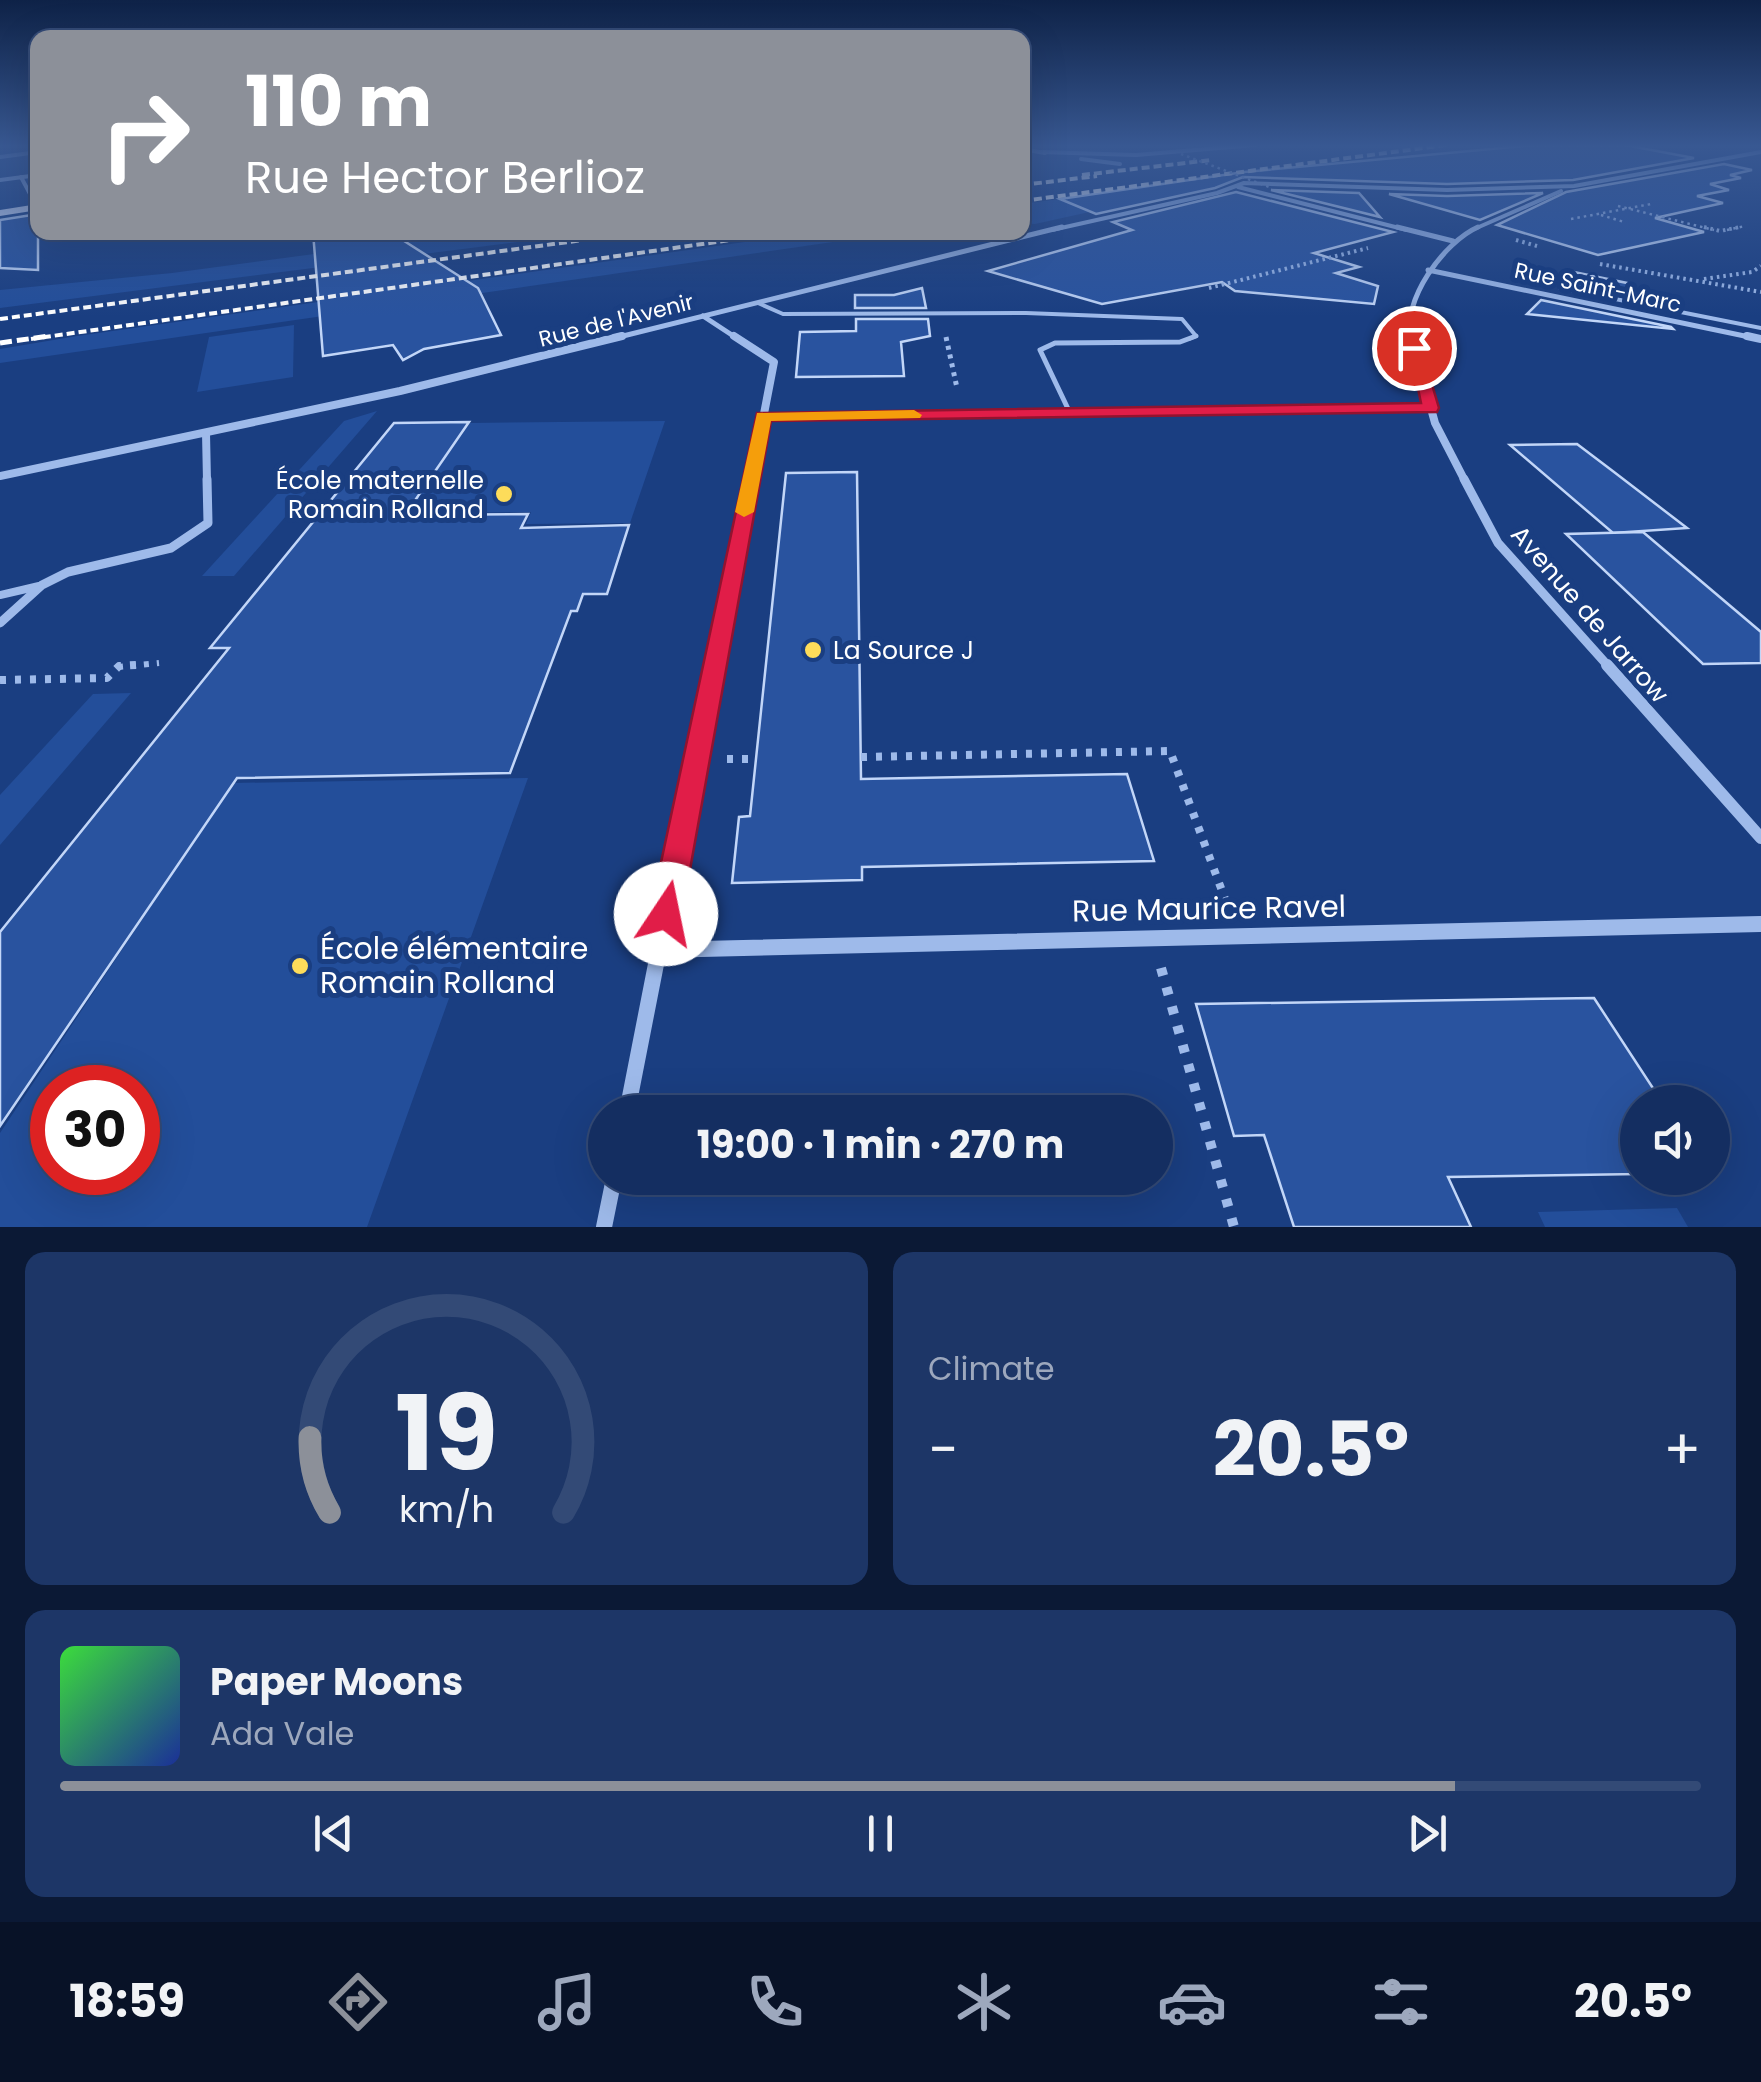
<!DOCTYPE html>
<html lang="en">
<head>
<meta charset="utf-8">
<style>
	:root { --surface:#142e61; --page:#1d3667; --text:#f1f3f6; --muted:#9da8bd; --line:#334a76; --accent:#8c9099 }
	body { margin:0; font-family:Poppins,sans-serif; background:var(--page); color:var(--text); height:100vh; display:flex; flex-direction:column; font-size:38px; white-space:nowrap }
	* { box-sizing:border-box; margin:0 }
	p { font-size:32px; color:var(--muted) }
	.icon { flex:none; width:55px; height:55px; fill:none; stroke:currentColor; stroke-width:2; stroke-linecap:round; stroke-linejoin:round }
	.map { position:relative; height:1227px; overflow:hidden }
	.details { display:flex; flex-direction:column; gap:25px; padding:25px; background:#0b1935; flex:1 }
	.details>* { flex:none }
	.top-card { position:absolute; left:30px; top:30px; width:1000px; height:210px; border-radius:20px; box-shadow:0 10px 40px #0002,0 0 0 2px var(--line); background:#8c9099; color:#fff; overflow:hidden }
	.controls { position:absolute; left:1620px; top:1085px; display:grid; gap:20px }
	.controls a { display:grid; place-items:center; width:110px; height:110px; border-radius:50%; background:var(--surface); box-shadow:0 10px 40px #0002,0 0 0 2px var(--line); font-size:50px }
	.speed { position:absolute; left:30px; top:1065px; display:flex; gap:20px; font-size:50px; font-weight:700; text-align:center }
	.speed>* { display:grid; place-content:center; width:130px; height:130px; border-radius:50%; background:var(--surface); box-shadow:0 10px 40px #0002,0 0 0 2px var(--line); line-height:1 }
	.speed .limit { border:15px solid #d22; background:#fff; color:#111 }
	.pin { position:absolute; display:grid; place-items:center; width:85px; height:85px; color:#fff; margin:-42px; border:5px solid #fff; border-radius:50%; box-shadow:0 2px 10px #0007 }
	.me { position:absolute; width:110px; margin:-55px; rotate:11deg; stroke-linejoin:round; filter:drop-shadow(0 0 8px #0008) }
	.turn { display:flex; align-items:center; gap:35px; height:210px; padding:0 50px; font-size:45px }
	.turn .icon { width:130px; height:130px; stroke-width:2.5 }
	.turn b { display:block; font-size:70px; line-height:85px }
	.big { font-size:75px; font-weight:700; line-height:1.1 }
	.details .widget { flex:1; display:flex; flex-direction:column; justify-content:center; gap:15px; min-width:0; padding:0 35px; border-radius:20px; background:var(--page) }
	.details .dial { align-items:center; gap:0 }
	.dial svg { height:260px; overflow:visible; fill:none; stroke:var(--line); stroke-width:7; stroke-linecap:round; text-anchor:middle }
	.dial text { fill:var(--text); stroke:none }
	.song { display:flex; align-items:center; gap:30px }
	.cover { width:120px; height:120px; border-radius:15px; background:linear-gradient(135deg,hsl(120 70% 55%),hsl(230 70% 35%)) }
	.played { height:10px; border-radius:5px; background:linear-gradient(90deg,var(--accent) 85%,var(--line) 85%) }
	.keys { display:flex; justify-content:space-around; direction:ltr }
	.heat { display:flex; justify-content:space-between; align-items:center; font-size:55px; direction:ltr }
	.details .tiles { flex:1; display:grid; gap:25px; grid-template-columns:1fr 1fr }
	.widget:last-child { grid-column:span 2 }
	.trip { position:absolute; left:588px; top:1095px; width:585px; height:100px; border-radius:50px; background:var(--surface); box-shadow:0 10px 40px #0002,0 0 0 2px var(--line); font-weight:700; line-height:100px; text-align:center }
	.dock { display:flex; height:160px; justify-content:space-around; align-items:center; background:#081227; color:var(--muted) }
	.dock .icon { width:70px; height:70px }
	.dock .selected { color:var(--accent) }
	.dock b { font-size:45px; color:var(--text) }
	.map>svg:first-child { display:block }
	.green { fill:#234e9a; fill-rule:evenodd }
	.building { fill:#29539f; stroke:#c2d6f8; stroke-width:2.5 }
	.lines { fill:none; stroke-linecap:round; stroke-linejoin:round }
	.path-far5 { stroke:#9ebaea; stroke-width:2.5; stroke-dasharray:2.5 4; stroke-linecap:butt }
	.path-far4 { stroke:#9ebaea; stroke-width:4; stroke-dasharray:2.5 4; stroke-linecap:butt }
	.path-far3 { stroke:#9ebaea; stroke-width:5; stroke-dasharray:4 5; stroke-linecap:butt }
	.path-far2 { stroke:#9ebaea; stroke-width:6; stroke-dasharray:5 8; stroke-linecap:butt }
	.path-far1 { stroke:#9ebaea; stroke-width:8; stroke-dasharray:6 9; stroke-linecap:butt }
	.path { stroke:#9ebaea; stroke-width:10; stroke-dasharray:8 12; stroke-linecap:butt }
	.lane-far2 { stroke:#9ebaea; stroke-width:4 }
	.lane-far1 { stroke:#9ebaea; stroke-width:5 }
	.lane { stroke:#9ebaea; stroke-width:8 }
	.street-far5 { stroke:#9ebaea; stroke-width:4 }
	.street-far4 { stroke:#9ebaea; stroke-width:5 }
	.street-far3 { stroke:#9ebaea; stroke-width:8 }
	.street-far2 { stroke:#9ebaea; stroke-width:9 }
	.street-far1 { stroke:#9ebaea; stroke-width:12 }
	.street { stroke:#9ebaea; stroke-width:16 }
	.primary { fill:#e2eaff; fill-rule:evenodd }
	.rail-far1 { stroke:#fff; stroke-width:4; stroke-dasharray:8 4; stroke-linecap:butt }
	.rail { stroke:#fff; stroke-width:5; stroke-dasharray:12 5; stroke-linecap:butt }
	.path-bridge { stroke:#9ebaea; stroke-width:2.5; stroke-dasharray:2.5 4; stroke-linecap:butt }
	.route { fill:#e11d48; stroke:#92132f; stroke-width:2.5 }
	.slow { fill:#f59e0b }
	.poi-dot { fill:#fddc5a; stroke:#1a3e81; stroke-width:4 }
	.labels { text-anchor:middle; stroke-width:10; stroke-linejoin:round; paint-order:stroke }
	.far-street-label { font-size:22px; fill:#fff; stroke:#1a3e81 }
	.poi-label { font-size:25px; fill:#fff; stroke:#1a3e81; text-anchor:end }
	.street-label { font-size:25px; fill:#fff; stroke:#1a3e81 }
	.near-street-label { font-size:30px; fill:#fff; stroke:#1a3e81 }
	.near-poi-label { font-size:30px; fill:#fff; stroke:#1a3e81; text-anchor:start }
</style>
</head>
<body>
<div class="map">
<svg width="1761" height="1227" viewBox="0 0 1761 1227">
	<rect width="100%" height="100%" fill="#1a3e81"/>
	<g class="green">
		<path d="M1207,179L1212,185L1035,224L1023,223L1022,204Z"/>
		<path d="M471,233H588L0,308V290L172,273Z"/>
		<path d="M809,233H895L0,363V349L77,336Z"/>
		<path d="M294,325L293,377L197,392L209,337Z"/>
		<path d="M377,411L234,576H202L344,421Z"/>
		<path d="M665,421L630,523L526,524L531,512L407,513L470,423Z"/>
		<path d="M131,693L0,845V795L93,694Z"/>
		<path d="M528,778L367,1227H0V1133L233,783ZM52,1088H138V1172H52Z"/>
		<path d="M1677,1208L1688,1227H1545L1538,1212Z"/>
	</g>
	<g class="building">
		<path d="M1534,145H1625L1694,158L1573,180L1447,184L1243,177L1215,188L1096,214L1060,199L1244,172Z"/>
		<path d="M1724,164L1752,170L1730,175L1741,178L1710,184L1729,190L1697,196L1723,203L1655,218L1704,232L1598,255L1497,225L1566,192Z"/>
		<path d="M1271,190L1359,193L1380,217Z"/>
		<path d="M1236,192L1393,232L1314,253L1359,267L1336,273L1378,286L1374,304L1235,291L1222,282L1102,304L988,271L1132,230L1113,222Z"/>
		<path d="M1543,193L1480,220L1389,194L1447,196Z"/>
		<path d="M38,214V270L0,268V220Z"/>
		<path d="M313,232H390L478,288L501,335L424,349L403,360L393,345L323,356Z"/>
		<path d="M1569,271L1627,283L1643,299L1557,284Z"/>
		<path d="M922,288L926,308H855V295H894Z"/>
		<path d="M1541,300L1671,327L1673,329L1527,314Z"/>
		<path d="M856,319H928L930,336L901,342L904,376L796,377L800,332L856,331Z"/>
		<path d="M469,422L405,515L528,514L521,528L629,525L607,594H583L577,611H571L510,773L237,778L0,1126V932L229,648H210L394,423Z"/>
		<path d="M1577,444L1614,472L1687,528L1613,533L1510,445Z"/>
		<path d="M857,472L861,779L1127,774L1154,861L862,867V880L732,883L739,817L750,816L786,473Z"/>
		<path d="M1643,532L1761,632V663L1703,664L1566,534Z"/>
		<path d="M1594,998L1662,1102H1638V1174L1448,1177L1471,1227H1294L1264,1135L1234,1136L1196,1004Z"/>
	</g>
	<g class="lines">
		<g class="path-far5">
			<path d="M1618,206L1714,230"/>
			<path d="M1601,215L1624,222"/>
			<path d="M1571,219L1651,204"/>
			<path d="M1727,230L1745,226"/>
		</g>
		<g class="path-far4">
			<path d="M1704,227L1720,231L1740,227"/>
			<path d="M1516,240L1537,246"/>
			<path d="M1600,264L1761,292"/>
			<path d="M1704,279L1752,272L1761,266"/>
			<path d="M1209,288L1368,248"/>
		</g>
		<path class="path-far3" d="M946,337L957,388"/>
		<path class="path-far2" d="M118,667L159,663"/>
		<g class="path-far1">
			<path d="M0,680L107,678L119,666L136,665"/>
			<path d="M861,757L1170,751L1228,907"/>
			<path d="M727,759H756"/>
		</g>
		<path class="path" d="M1161,968L1234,1227"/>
		<g class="lane-far2">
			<path d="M0,157L38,152"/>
			<path d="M21,177L37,207"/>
			<path d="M0,180L38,175"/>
			<path d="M1560,288L1761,328"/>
			<path d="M758,303L783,314L1026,313L1182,319L1196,336L1189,339"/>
		</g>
		<path class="lane-far1" d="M1070,413L1040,350L1055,343L1180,342L1196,336"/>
		<path class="lane" d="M0,595L39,586"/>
		<g class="street-far5">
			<path d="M1022,149L1045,153"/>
			<path d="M1042,152L1136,155L1255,145"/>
			<path d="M1081,159L1120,164"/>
			<path d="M1238,187L1407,230"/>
			<path d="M1052,230L1217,193L1244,183L1447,190L1574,186L1761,152"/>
			<path d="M1472,230L1561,191"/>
		</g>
		<g class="street-far4">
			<path d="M1397,227L1453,241"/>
			<path d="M1428,270L1759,339"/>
			<path d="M703,316L738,339"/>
			<path d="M611,339L1062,227"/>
			<path d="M1411,339C1401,301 1444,242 1478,227"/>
		</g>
		<g class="street-far3">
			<path d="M734,336L774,362L751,481"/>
			<path d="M1411,336L1435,423L1465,481"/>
			<path d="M1747,336L1761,339"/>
			<path d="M763,417L1431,408"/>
			<path d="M206,433L207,481"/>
			<path d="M0,476L400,391L622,336"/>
		</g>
		<g class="street-far2">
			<path d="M1464,479L1498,543L1609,667"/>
			<path d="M0,623L42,585L68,572L171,548L208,523L207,479"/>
			<path d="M714,667L751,479"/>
		</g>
		<g class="street-far1">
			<path d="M1607,665L1761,838"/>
			<path d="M666,910L715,665"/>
		</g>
		<g class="street">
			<path d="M659,950L1761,924"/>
			<path d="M627,1112L667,908"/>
			<path d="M604,1227L614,1178"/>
		</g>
		<path class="primary" d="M38,204V210L0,216V210Z"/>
		<g class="rail-far1">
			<path d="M1082,175L1211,160"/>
			<path d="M1022,185L1097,176"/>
			<path d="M1022,201L1446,145"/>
			<path d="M0,319L642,232"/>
			<path d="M31,339L787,232"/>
		</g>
		<path class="rail" d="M0,343L49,336"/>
		<path class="path-bridge" d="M1181,154L1269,187"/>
	</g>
	<linearGradient id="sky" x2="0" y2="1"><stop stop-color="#0e2247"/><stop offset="0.46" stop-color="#385892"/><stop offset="1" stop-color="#385892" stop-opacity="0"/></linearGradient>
	<rect width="1761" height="317" fill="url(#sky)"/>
	<path class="route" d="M1409,345L1421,348L1439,408L1437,412L771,421L682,914L677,924L666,928L654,924L650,914L757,413L1421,403Z"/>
	<path class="slow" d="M914,410L922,415L920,418L771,421L754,512L744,517L735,512L757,413Z"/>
	<g class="poi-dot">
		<circle cx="504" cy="494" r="10"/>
		<circle cx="813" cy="650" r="10"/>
		<circle cx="300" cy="966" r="10"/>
	</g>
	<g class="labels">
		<g class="far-street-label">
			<text transform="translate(1598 287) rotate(12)" y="8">Rue Saint-Marc</text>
			<text transform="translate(616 320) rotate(-14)" y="8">Rue de l'Avenir</text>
		</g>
		<g class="poi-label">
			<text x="484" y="489">École maternelle<tspan x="484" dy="29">Romain Rolland</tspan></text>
			<text x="833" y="659" text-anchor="start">La Source J</text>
		</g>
		<g class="street-label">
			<text transform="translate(1590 614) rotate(49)" y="9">Avenue de Jarrow</text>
		</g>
		<g class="near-street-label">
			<text transform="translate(1209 909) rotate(-1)" y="10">Rue Maurice Ravel</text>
		</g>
		<g class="near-poi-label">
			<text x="320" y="959">École élémentaire<tspan x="320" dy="34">Romain Rolland</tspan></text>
		</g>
	</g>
</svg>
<div class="controls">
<a><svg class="icon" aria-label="sound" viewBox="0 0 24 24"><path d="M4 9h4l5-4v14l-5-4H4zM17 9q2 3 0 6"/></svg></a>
</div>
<div class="speed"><div class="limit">30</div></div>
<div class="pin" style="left:1414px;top:348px;background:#d93025"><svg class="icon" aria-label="arrive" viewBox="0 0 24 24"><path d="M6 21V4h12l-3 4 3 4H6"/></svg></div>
<svg class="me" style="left:666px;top:914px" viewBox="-20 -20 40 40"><circle r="19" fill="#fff"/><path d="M0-13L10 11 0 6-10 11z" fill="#e11d48"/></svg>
<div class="trip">19:00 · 1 min · 270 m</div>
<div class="top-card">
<div class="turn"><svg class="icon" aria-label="right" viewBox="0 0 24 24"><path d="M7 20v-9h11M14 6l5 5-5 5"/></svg><div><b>110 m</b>Rue Hector Berlioz</div></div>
</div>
</div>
<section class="details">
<div class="tiles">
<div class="widget dial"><svg viewBox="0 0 100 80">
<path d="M14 69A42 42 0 1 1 86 69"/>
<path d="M14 69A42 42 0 0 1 8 46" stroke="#8c9099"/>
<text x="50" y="56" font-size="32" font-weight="700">19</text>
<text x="50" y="72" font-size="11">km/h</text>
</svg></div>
<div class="widget"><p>Climate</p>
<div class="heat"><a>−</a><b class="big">20.5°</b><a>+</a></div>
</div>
<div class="widget">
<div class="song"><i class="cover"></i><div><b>Paper Moons</b><p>Ada Vale</p></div></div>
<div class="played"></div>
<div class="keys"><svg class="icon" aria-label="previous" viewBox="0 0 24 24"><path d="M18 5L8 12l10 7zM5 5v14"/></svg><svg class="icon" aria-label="pause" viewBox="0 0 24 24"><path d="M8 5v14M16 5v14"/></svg><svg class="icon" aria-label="next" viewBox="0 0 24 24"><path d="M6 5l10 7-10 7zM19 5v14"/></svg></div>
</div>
</div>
</section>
<nav class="dock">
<b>18:59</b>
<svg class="icon selected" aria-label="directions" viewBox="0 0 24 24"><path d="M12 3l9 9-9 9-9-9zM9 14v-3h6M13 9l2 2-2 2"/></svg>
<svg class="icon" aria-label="music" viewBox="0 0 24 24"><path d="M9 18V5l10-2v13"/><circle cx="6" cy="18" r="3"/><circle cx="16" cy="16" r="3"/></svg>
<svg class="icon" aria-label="phone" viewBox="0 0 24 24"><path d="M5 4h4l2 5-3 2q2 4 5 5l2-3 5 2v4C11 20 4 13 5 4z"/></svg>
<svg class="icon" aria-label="climate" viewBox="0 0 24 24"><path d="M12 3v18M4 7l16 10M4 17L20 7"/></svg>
<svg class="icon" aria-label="car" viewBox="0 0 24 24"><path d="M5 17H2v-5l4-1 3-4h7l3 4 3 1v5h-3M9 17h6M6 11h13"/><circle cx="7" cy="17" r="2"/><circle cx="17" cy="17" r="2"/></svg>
<svg class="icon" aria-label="filters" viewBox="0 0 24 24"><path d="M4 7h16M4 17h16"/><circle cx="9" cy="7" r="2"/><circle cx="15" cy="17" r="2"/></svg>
<b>20.5°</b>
</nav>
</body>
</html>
